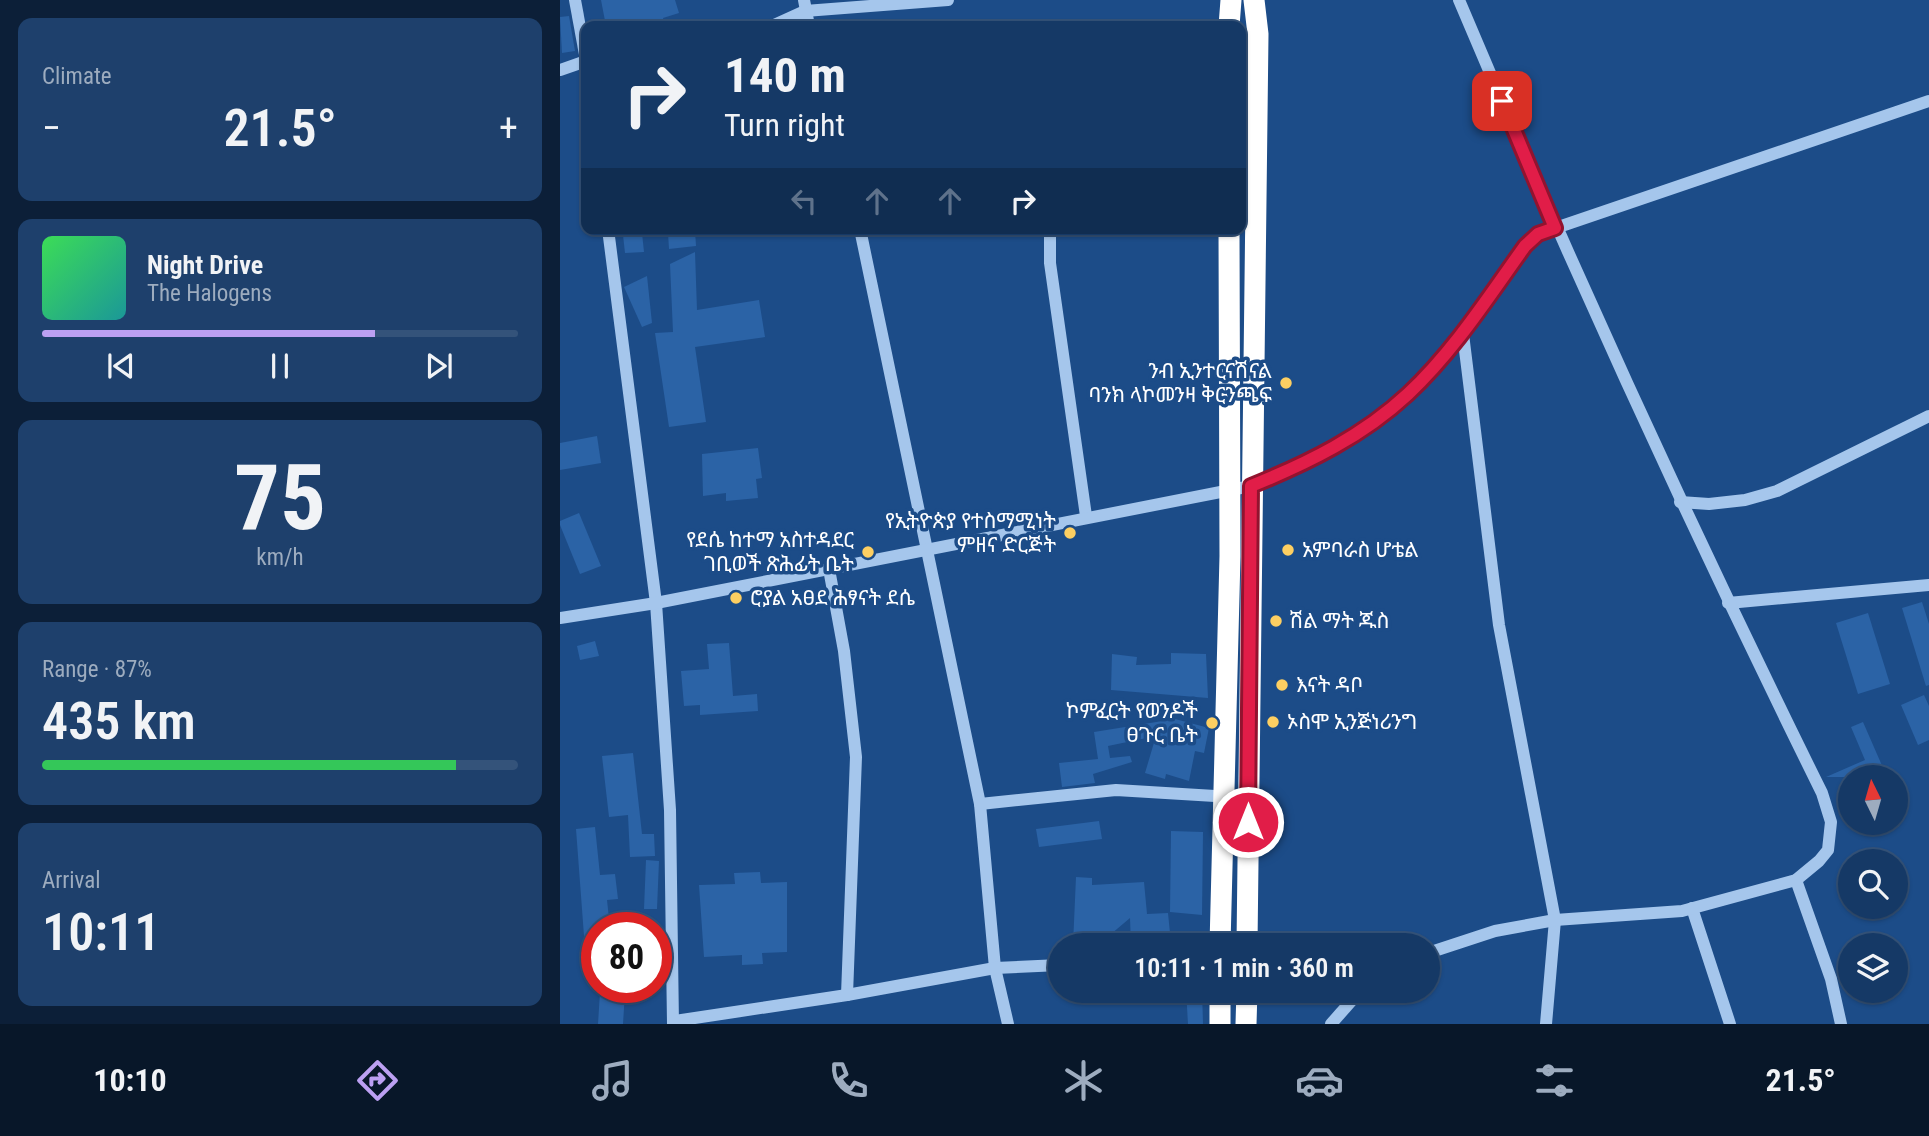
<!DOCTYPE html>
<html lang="en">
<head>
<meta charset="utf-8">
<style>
	:root { --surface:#153966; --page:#1e406c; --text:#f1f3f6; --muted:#9dacbf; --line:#34537a; --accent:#bca0f2 }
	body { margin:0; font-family:"Roboto Condensed","Noto Sans Ethiopic",sans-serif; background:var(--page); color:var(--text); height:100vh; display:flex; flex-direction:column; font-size:26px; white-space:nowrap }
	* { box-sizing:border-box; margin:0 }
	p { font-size:23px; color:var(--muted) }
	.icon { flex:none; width:38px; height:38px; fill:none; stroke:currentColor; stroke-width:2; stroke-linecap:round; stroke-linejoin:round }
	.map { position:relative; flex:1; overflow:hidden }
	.details { display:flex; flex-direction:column; gap:18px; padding:18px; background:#0c1f38; width:560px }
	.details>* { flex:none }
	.top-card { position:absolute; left:21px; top:21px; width:665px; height:214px; border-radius:14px; box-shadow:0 2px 5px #0004,0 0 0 2px var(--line); background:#153966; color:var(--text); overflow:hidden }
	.needle { width:46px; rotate:355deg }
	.controls { position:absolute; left:1278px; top:765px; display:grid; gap:14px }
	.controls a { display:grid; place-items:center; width:70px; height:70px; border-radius:50%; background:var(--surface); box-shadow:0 2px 5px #0004,0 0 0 2px var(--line); font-size:35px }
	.speed { position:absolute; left:21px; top:912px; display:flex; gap:14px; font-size:35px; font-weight:700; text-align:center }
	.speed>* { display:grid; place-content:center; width:91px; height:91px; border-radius:50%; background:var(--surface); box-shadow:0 2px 5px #0004,0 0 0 2px var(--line); line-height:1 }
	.speed .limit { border:10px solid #d22; background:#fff; color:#111 }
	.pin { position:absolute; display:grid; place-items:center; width:60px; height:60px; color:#fff; margin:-30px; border-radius:14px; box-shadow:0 4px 10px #0006 }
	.me { position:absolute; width:77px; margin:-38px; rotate:0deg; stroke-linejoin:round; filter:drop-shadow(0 0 5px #0008) }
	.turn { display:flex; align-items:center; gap:24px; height:147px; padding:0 28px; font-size:32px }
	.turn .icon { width:91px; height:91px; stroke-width:2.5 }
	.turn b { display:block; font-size:49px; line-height:60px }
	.lanes { display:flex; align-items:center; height:66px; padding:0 28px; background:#0003; justify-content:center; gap:35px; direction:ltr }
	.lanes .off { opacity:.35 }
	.big { font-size:52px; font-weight:600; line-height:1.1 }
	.details .widget { flex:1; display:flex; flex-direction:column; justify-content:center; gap:10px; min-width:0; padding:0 24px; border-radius:14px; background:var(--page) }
	.details .dial { align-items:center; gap:0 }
	.dial b { font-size:91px; line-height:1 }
	.song { display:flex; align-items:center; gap:21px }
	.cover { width:84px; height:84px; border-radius:10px; background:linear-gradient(135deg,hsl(130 70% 55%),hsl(180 70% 35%)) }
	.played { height:7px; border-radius:4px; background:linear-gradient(90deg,var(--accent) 70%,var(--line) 70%) }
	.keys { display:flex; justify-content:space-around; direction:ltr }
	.heat { display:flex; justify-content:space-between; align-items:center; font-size:38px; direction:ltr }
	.charge { height:10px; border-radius:5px; background:linear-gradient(90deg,#34c759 87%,var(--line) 0) }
	.trip { position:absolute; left:488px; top:933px; width:392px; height:70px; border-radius:35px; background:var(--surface); box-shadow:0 2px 5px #0004,0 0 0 2px var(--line); font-weight:600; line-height:70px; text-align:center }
	.tabs { display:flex; height:112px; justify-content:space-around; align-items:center; background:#081729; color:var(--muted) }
	.tabs .icon { width:49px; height:49px }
	.tabs .current { color:var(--accent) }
	.tabs b { font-size:32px; color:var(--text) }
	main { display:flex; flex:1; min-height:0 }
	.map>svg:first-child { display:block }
	.building { fill:#2b63a6 }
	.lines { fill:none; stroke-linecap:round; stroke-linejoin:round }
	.minor { stroke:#a5c6ec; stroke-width:12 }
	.highway { stroke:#fff; stroke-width:21 }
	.route-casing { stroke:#92132f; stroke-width:18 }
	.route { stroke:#e11d48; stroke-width:12 }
	.poi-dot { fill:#fdcf62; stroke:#1c4c88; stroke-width:2.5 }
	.labels { text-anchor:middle; stroke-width:7; stroke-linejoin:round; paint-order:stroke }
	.poi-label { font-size:21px; fill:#fff; stroke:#1c4c88; text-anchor:start }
</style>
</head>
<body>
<main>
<section class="details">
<div class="widget"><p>Climate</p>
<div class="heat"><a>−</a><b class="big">21.5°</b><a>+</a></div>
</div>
<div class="widget">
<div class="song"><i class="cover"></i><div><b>Night Drive</b><p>The Halogens</p></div></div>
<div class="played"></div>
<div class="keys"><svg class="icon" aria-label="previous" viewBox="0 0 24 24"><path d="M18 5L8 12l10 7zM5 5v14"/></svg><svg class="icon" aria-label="pause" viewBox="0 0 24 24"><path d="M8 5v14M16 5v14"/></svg><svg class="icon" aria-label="next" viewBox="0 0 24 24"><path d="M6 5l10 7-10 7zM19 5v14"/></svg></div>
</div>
<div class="widget dial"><b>75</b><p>km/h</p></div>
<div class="widget"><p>Range · 87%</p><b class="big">435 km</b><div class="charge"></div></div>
<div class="widget"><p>Arrival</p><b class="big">10:11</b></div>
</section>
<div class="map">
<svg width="1369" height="1024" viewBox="0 0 1369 1024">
	<rect width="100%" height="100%" fill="#1c4c88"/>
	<g class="building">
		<path d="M41,0H115L119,13L103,18L105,26H88L87,22L46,26Z"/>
		<path d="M9,16L15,51L2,53L0,17Z"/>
		<path d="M135,231L136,246L109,249L108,233Z"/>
		<path d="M82,233L84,252L65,253L63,235Z"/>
		<path d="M135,252L137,310L199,300L205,337L135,347L146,422L109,427L95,333L113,332L110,264Z"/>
		<path d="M87,276L92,323L82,327L64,287Z"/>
		<path d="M37,436L41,463L0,470V443Z"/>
		<path d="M198,448L202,478L196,479L198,498L166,501V493L143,496L142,454Z"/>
		<path d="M19,513L41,566L20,574L0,525V521Z"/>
		<path d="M1362,602L1369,624V685L1366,686L1342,608Z"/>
		<path d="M1308,613L1330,684L1298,694L1276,623Z"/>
		<path d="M35,641L39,656L20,660L17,646Z"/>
		<path d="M169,643L173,696L197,694L198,711L140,715V705L124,706L121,671L149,669L147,644Z"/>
		<path d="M611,653L646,654L648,698L551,690L552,654L577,657L576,665L611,664Z"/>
		<path d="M1364,695L1369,706V740L1358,745L1341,705Z"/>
		<path d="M615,719L649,728L644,753L635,751L629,781L606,774L605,779L585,773L596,736L548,746L550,758L570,756L572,762L533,774L535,783L502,787L499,763L538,759L534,732Z"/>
		<path d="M1303,722L1327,777H1266L1305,760L1291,727Z"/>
		<path d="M73,753L82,834H94L95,856L70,857L68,815L49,817L42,756Z"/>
		<path d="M539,821L542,839L479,847L476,829Z"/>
		<path d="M35,827L40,875L55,874L58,899L47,900L50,928H37V976H27L16,829Z"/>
		<path d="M611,831L643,832L642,915L610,912Z"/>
		<path d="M86,860L99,861L97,909H84Z"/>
		<path d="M200,872L201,883L227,882V952L202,953L203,964L182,965V955L144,957L139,885L175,884L174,873Z"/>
		<path d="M516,877L532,878V885L584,882L587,914L608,913L611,943L571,945L570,918L538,945H513Z"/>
		<path d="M626,990H642L643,1024H628Z"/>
		<path d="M40,992L65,993L63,1024H38Z"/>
	</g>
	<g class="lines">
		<g class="minor">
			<path d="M15,0L26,60"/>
			<path d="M244,0L249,26"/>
			<path d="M212,26L245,11L388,0"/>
			<path d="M0,70L26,61"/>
			<path d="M48,229L96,603L110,810L113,1024"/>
			<path d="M300,229L420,804L435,968L448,1024"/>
			<path d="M490,229V263L526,516"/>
			<path d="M903,334L939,625L995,920L986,1024"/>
			<path d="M1120,502L1149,504L1185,500L1217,491L1369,416"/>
			<path d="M269,569L284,651L296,757L287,995"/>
			<path d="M1168,603L1369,585"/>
			<path d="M0,618L96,603L691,486C748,463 803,436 848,394C894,351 929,297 965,246L978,234L1369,101"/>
			<path d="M420,804L556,790L688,798"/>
			<path d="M1236,880L1271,979L1281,1024"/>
			<path d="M1132,908L1170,1024"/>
			<path d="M868,953L935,931L995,920L1122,911L1236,880L1259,861L1268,850L1271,822L1262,793C1133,532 1012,268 899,0"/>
			<path d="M115,1021L287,995L435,968L500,965"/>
			<path d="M771,1024L801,990"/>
		</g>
		<g class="highway">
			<path d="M669,26L671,0"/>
			<path d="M660,945L670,556L669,229"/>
			<path d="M687,945L698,34L694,0"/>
			<path d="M660,990V1024"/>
			<path d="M686,1024L687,990"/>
		</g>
	</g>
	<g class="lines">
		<defs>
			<path id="route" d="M688,822L691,486C748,463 803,436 848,394C894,351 929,296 965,246L978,234L995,228L942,101"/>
		</defs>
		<use href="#route" class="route-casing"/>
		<use href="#route" class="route"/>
	</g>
	<g class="poi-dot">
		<circle cx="726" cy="383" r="7"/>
		<circle cx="510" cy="533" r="7"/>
		<circle cx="728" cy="550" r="7"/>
		<circle cx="308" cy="552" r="7"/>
		<circle cx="176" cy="598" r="7"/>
		<circle cx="716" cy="621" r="7"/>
		<circle cx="722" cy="685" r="7"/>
		<circle cx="713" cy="722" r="7"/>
		<circle cx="652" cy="723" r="7"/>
	</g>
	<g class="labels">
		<g class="poi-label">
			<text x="712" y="378" text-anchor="end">ንብ ኢንተርናሽናል<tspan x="712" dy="24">ባንክ ላኮመንዛ ቅርንጫፍ</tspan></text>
			<text x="496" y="528" text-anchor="end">የኢትዮጵያ የተስማሚነት<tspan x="496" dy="24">ምዘና ድርጅት</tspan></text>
			<text x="294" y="547" text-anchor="end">የደሴ ከተማ አስተዳደር<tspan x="294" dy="24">ገቢወች ጽሕፊት ቤት</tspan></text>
			<text x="742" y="557">አምባራስ ሆቴል</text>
			<text x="190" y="605">ሮያል አፀደ ሕፃናት ደሴ</text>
			<text x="730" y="628">ሽል ማት ጁስ</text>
			<text x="736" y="692">እናት ዳቦ</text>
			<text x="638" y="718" text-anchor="end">ኮምፈርት የወንዶች<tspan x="638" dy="24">ፀጉር ቤት</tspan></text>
			<text x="727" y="729">ኦስሞ ኢንጅነሪንግ</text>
		</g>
	</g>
</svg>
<div class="controls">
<a><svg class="needle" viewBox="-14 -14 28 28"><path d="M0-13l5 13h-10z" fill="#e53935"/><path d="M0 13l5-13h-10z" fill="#9dacbf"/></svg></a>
<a><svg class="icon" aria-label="search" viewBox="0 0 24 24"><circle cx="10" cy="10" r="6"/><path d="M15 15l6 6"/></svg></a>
<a><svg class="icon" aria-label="layers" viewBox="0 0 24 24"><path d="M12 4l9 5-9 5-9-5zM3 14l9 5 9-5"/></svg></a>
</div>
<div class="speed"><div class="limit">80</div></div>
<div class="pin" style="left:942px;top:101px;background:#d93025"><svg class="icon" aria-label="arrive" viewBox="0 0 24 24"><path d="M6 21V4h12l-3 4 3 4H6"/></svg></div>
<svg class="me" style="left:688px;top:822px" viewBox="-20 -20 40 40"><circle r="17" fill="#e11d48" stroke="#fff" stroke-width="3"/><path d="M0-11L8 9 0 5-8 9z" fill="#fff"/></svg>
<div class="trip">10:11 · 1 min · 360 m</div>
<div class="top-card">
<div class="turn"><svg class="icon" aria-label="right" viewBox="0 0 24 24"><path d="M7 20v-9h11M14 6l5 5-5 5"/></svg><div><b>140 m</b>Turn right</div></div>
<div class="lanes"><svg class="icon off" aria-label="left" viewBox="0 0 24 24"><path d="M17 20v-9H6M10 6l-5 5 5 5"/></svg><svg class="icon off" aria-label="ahead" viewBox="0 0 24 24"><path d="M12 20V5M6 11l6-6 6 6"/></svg><svg class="icon off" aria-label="ahead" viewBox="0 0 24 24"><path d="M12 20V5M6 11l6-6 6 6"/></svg><svg class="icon" aria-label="right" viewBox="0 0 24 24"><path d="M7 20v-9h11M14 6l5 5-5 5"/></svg></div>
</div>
</div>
</main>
<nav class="tabs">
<b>10:10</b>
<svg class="icon current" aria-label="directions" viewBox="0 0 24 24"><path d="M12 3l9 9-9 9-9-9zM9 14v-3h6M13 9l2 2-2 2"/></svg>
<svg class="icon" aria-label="music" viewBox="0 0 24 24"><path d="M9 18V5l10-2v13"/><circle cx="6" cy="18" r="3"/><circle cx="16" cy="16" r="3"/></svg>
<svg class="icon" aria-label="phone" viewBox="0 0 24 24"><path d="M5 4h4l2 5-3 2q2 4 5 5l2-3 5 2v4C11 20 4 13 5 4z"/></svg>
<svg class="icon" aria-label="climate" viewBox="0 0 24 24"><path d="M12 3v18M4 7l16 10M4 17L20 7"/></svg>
<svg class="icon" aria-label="car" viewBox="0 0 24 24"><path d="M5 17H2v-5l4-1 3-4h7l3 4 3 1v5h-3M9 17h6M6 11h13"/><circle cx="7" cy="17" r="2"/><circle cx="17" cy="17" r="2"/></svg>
<svg class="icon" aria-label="filters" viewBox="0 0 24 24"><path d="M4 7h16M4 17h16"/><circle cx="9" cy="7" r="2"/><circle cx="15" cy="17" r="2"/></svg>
<b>21.5°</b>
</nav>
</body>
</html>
